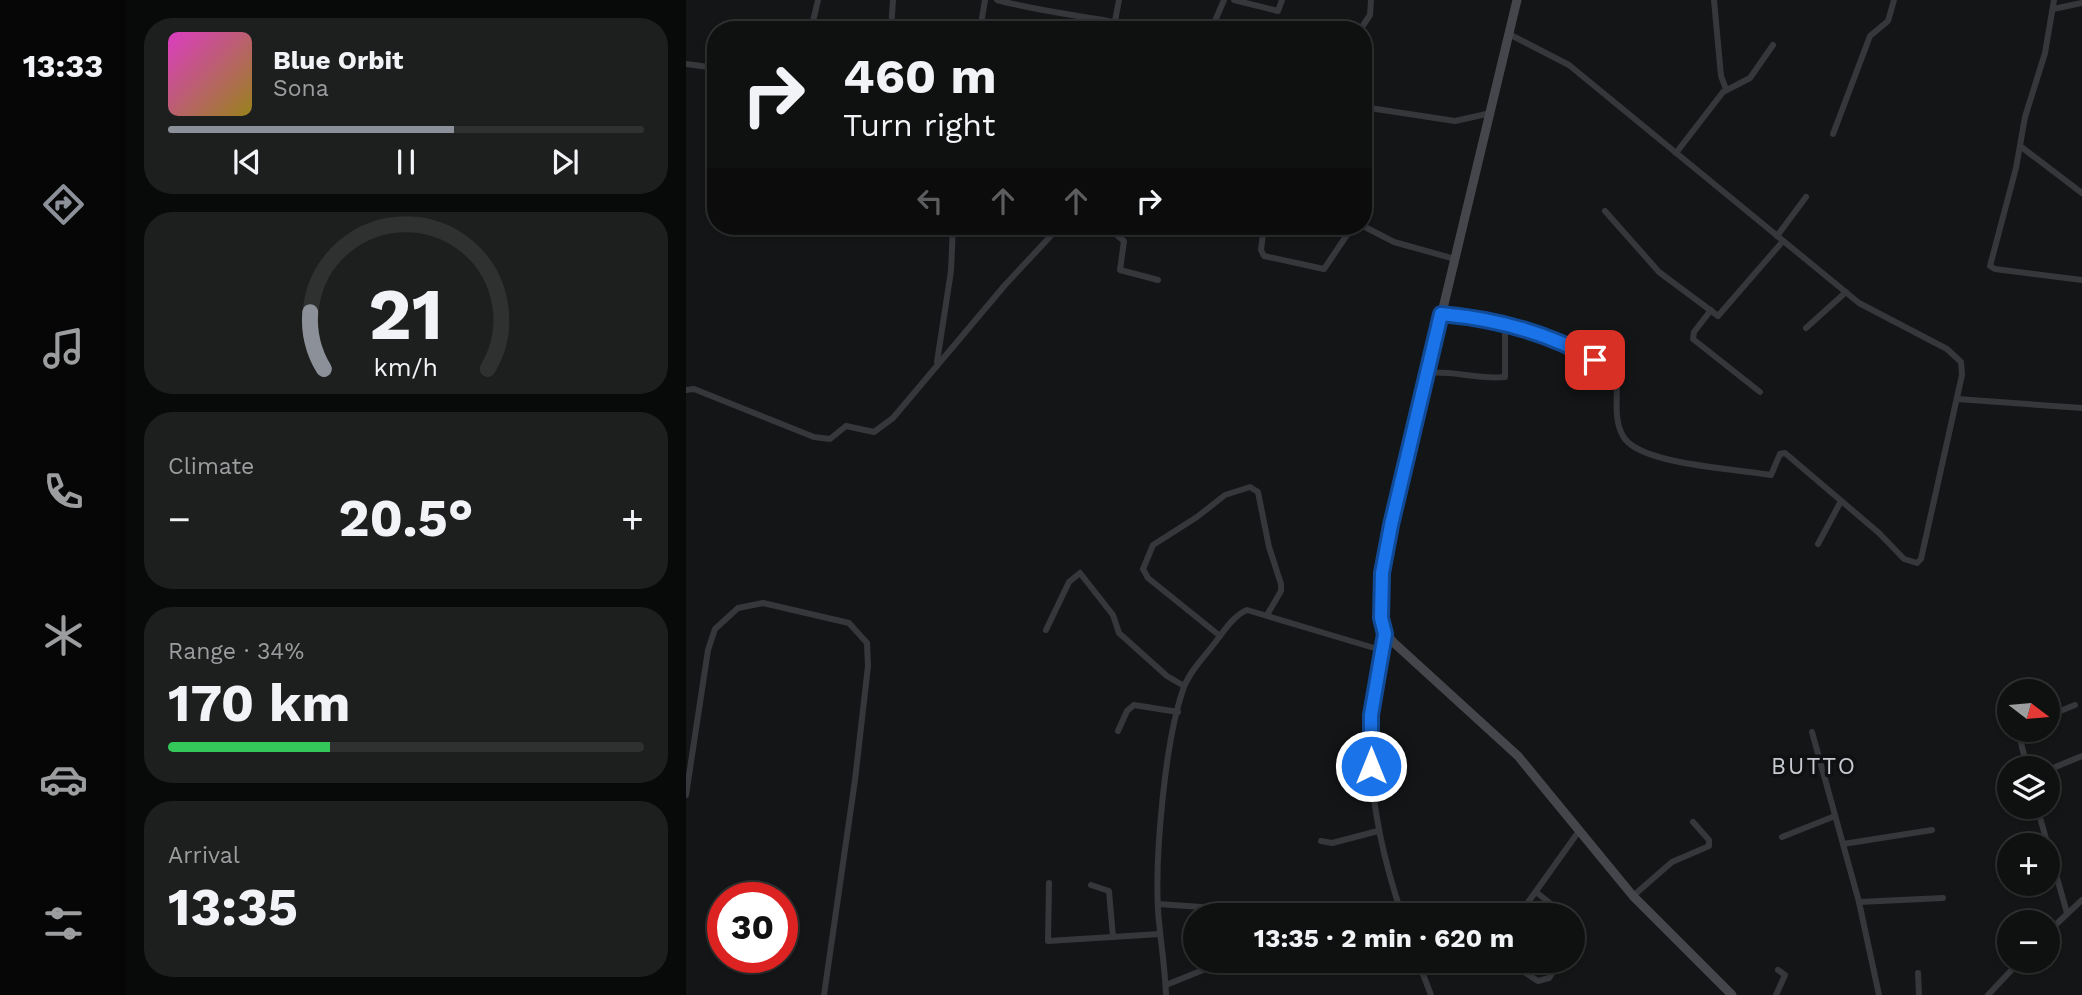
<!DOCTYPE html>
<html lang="en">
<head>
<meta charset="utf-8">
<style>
	:root { --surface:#0f1010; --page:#1d1e1e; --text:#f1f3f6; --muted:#9b9d9f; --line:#2f3030; --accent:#8c9099 }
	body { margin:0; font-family:"Work Sans",sans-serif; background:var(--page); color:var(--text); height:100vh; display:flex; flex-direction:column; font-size:26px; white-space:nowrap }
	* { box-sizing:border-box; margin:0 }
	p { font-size:23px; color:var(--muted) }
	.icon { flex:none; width:38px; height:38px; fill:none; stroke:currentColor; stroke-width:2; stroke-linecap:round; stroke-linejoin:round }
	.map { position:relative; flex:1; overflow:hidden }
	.drawer { display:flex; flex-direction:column; gap:18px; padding:18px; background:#080909; width:560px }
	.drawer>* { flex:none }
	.guide { position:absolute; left:21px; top:21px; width:665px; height:214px; border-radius:28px; box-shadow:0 2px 5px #0004,0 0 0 2px var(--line); background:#0f1010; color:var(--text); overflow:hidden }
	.needle { width:46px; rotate:106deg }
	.controls { position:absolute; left:1311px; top:679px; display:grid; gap:14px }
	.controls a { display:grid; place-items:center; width:63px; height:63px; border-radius:50%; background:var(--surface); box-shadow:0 2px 5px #0004,0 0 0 2px var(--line); font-size:35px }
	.speed { position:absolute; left:21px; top:882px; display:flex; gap:14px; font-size:35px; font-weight:700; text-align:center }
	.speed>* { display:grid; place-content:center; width:91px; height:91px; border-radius:50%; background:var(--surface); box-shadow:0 2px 5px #0004,0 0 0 2px var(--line); line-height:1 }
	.speed .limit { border:10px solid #d22; background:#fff; color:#111 }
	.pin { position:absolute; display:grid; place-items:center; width:60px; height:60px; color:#fff; margin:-30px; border-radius:14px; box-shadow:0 4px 10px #0006 }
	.me { position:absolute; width:77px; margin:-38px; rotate:0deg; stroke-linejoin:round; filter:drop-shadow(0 0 5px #0008) }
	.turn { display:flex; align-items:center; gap:24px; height:147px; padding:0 21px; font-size:32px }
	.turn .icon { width:91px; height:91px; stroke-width:2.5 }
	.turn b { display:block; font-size:49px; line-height:60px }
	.lanes { display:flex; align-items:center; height:66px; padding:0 21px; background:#0003; justify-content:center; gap:35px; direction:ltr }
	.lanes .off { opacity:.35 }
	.big { font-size:52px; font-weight:700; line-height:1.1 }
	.drawer .widget { flex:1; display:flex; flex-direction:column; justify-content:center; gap:10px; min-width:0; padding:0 24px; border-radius:28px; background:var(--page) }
	.drawer .dial { align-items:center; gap:0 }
	.dial svg { height:182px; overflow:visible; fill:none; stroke:var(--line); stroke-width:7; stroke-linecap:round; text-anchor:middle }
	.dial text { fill:var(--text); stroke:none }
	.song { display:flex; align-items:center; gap:21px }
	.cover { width:84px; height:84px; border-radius:10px; background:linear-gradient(135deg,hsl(310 70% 55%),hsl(50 70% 35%)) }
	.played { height:7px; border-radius:4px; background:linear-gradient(90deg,var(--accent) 60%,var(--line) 60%) }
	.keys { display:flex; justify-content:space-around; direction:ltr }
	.heat { display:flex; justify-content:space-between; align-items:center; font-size:38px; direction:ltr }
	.charge { height:10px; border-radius:5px; background:linear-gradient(90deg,#34c759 34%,var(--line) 0) }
	.trip { position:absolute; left:497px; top:903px; width:402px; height:70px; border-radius:35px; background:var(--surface); box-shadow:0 2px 5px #0004,0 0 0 2px var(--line); font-weight:700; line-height:70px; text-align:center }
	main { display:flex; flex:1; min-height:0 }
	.tabs { display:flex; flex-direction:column; width:126px; justify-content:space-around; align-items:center; background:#060606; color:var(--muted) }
	.tabs .icon { width:49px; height:49px }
	.tabs .active { color:var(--accent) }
	.tabs b { font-size:32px; color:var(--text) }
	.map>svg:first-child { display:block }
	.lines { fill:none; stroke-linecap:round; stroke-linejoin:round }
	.street { stroke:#36373b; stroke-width:6 }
	.secondary { stroke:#44464b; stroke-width:9 }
	.route-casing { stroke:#114b97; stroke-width:18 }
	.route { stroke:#1a73e8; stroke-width:12 }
	.labels { text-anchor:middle; stroke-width:7; stroke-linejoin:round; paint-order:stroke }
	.quarter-label { font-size:23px; letter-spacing:2px; fill:#c8cbd2; stroke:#0f1011 }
</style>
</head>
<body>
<main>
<nav class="tabs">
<b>13:33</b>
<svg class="icon active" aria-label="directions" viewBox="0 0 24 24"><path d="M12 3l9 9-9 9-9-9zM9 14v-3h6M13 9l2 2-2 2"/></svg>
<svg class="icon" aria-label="music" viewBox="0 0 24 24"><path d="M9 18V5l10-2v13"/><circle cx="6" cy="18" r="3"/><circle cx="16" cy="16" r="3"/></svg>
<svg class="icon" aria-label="phone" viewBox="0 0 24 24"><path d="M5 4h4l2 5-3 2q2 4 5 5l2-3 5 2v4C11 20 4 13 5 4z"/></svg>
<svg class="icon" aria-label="climate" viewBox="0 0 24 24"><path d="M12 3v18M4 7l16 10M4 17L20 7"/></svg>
<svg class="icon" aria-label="car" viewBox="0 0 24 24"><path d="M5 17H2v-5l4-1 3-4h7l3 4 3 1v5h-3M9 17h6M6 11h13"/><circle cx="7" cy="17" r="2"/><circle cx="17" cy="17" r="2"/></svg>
<svg class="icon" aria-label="filters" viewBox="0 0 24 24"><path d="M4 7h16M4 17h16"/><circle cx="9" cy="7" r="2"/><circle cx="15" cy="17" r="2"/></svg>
</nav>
<section class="drawer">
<div class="widget">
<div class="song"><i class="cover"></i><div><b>Blue Orbit</b><p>Sona</p></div></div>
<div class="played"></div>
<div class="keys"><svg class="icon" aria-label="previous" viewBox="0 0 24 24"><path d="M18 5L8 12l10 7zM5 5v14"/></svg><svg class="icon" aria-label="pause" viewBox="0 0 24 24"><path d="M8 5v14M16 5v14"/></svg><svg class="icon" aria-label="next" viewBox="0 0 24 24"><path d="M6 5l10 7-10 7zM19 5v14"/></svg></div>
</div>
<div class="widget dial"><svg viewBox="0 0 100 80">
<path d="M14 69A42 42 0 1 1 86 69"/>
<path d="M14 69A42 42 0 0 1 8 44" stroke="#8c9099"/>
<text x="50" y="56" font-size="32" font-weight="700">21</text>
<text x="50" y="72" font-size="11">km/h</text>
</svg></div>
<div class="widget"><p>Climate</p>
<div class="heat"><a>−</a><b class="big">20.5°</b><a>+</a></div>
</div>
<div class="widget"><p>Range · 34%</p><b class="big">170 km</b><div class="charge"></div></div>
<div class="widget"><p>Arrival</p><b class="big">13:35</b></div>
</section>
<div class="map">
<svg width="1396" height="995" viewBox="0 0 1396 995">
	<rect width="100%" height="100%" fill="#141516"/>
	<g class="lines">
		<g class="street">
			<path d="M311,0C362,14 415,17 466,30"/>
			<path d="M548,0L592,11L596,0"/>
			<path d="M1028,0L1035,76L1040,89"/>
			<path d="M1368,0L1359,53L1339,117L1330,168L1304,266L1309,269L1396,280"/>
			<path d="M1367,9L1396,3"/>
			<path d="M429,21L433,0"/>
			<path d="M125,30L132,0"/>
			<path d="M205,30L207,0"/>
			<path d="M294,30L299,0"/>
			<path d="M525,30L538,0"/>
			<path d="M674,30L684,15L685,0"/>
			<path d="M0,64L30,68"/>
			<path d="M677,107L769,121L805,113"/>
			<path d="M1147,134L1184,36L1202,21L1208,0"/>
			<path d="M1334,146L1396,193"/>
			<path d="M990,153L1037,92L1064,78L1087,45"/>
			<path d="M919,211L973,272L1032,316L1097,241"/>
			<path d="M420,226L438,241L434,270L472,280"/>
			<path d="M578,226L575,250L578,256L638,269L667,226"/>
			<path d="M677,226L708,242L769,259"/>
			<path d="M1091,236L1120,197"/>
			<path d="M1025,310L1008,332L1007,339L1074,392"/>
			<path d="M755,314C810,319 898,334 931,382C931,399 928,421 937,436C952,465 1054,469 1085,475L1094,454L1099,453L1193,533L1218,559L1231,563L1235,559L1276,375L1275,362L1261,349L1173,303L883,65L823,34"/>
			<path d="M1120,328L1160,292"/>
			<path d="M251,362L265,271L267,226"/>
			<path d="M740,373C767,370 792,380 819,377V325"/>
			<path d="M0,390L8,389L128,437L144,439L160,426L188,432L207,418L319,285L374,226"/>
			<path d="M1271,399L1396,408"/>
			<path d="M1132,544L1155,501"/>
			<path d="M360,630L383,582L394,573L427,615L433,633L481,676L498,686"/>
			<path d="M699,634C696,661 687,687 685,714C680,783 694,850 716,915"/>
			<path d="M534,636L462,578L457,569L467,545L511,517L539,495L564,487L572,492L583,547L595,584V591L581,615"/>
			<path d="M1362,716L1389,705"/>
			<path d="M1332,730L1341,768"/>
			<path d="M432,731L441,711L448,705L492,712"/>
			<path d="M1126,732L1173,902L1193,995"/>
			<path d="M1362,770L1396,756"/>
			<path d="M0,795L22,650L29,629L52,608L77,603L163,623L181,643L182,666L169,780L138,995"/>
			<path d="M1351,807L1381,913"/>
			<path d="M1096,837L1149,816"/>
			<path d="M635,841L646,843L692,831"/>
			<path d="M1157,844L1246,830"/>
			<path d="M363,883L362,941L474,934"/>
			<path d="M405,885L423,891L427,937"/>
			<path d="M850,892L879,915"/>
			<path d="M947,896L986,862L1023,846V840L1007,822"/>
			<path d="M1173,902L1257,898"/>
			<path d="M472,904L559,910"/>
			<path d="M833,915L893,831"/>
			<path d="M887,922L892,926L887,933"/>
			<path d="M1362,932L1396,900"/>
			<path d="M732,961L745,995"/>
			<path d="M821,961L852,981L863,978L874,961"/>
			<path d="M1232,973L1233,995"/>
			<path d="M480,985L522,968L558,961"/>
			<path d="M480,995C479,966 474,938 472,910C469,855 479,739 498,687C504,671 518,657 528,644C537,632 548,615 561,610L695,650"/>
			<path d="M1090,995L1099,975L1092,970"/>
			<path d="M1302,995L1334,961"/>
		</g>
		<path class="secondary" d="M831,0L705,525C699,559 681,614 707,642L832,756L947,896L1046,995"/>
	</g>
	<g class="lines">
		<defs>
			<path id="route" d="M685,766V715L699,634L695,618L696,573L705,525L755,314C811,319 861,332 909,360"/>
		</defs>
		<use href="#route" class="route-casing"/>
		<use href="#route" class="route"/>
	</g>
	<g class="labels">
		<g class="quarter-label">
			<text x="1128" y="774">BUTTO</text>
		</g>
	</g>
</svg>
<div class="controls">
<a><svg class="needle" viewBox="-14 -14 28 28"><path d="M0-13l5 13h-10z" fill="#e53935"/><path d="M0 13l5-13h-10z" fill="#9b9d9f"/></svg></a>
<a><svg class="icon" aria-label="layers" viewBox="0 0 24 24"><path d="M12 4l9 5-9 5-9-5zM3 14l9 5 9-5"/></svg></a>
<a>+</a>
<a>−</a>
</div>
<div class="speed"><div class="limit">30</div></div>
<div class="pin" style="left:909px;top:360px;background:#d93025"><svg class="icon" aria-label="arrive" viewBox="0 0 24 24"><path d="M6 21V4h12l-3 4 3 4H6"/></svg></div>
<svg class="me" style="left:685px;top:766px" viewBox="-20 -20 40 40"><circle r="17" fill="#1a73e8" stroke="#fff" stroke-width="3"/><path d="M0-11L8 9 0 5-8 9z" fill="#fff"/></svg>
<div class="trip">13:35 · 2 min · 620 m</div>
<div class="guide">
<div class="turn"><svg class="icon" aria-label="right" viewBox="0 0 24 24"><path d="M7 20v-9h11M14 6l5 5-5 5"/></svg><div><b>460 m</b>Turn right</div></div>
<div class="lanes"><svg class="icon off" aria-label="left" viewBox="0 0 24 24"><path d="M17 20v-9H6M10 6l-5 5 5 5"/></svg><svg class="icon off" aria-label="ahead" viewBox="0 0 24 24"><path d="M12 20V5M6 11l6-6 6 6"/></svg><svg class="icon off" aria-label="ahead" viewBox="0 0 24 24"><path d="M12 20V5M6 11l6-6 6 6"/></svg><svg class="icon" aria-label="right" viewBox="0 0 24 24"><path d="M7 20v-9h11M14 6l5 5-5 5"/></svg></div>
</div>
</div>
</main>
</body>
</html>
